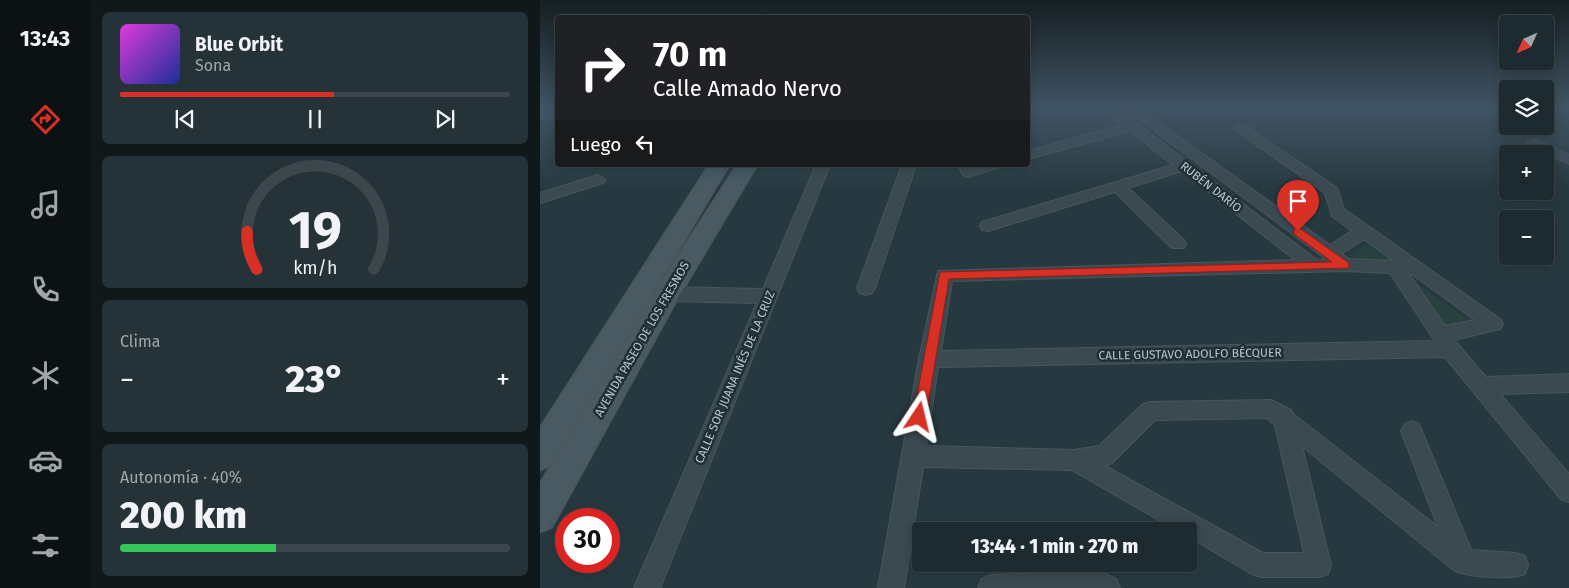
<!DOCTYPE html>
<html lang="es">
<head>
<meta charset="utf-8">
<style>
	:root { --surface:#1d2b30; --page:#253338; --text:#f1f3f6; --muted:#a0a7ab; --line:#3b474c; --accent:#d93025 }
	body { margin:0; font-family:"Fira Sans",sans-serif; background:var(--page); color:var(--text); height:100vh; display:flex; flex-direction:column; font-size:19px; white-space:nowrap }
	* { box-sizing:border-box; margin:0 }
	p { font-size:16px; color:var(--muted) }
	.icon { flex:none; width:28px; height:28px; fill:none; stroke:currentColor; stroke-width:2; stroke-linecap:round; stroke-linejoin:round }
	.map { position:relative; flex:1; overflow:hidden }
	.drawer { display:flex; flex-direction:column; gap:12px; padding:12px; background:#10181a; width:450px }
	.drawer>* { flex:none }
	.top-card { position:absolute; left:15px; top:15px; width:475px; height:152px; border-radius:5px; box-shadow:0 2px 12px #0003,0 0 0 1px var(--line); background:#202124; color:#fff; overflow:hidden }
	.needle { width:32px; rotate:225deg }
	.controls { position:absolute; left:959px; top:15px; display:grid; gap:10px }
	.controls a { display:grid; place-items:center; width:55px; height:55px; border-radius:5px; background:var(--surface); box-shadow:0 2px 12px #0003,0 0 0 1px var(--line); font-size:25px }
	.speed { position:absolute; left:15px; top:508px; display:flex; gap:10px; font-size:25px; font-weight:700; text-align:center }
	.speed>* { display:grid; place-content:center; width:65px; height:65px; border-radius:50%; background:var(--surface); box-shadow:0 2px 12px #0003,0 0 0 1px var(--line); line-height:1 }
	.speed .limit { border:8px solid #d22; background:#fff; color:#111 }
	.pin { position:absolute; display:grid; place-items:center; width:42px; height:42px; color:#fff; margin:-51px -21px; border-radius:50% 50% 50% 0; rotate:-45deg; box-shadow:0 0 5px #0007 }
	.pin .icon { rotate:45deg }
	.me { position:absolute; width:55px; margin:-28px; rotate:10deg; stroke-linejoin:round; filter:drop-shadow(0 0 4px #0008) }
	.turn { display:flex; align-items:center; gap:18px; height:105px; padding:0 15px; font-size:22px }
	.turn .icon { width:65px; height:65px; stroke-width:2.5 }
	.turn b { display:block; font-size:35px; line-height:42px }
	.then { display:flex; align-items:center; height:48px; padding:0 15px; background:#0003; gap:10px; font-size:19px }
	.big { font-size:38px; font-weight:800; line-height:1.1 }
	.drawer .card { flex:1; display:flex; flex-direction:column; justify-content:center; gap:8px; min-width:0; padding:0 18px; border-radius:8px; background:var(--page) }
	.drawer .dial { align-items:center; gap:0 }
	.dial svg { height:130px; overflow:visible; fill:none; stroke:var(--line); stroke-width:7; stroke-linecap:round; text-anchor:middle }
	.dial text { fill:var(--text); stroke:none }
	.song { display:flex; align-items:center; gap:15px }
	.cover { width:60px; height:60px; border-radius:8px; background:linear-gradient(135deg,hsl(300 70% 55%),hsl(230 70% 35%)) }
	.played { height:5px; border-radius:2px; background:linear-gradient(90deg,var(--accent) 55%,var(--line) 55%) }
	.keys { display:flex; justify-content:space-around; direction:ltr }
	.heat { display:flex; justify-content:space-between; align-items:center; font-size:28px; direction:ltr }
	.charge { height:8px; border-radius:4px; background:linear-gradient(90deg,#34c759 40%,var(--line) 0) }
	.trip { position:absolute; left:372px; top:522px; width:285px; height:50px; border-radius:5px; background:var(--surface); box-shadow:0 2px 12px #0003,0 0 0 1px var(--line); font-weight:800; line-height:50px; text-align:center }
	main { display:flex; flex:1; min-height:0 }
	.tabs { display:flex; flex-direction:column; width:90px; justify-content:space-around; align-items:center; background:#0c1113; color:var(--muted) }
	.tabs .icon { width:35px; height:35px }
	.tabs .on { color:var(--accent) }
	.tabs b { font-size:22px; color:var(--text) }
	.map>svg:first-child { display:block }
	.green { fill:#29413e }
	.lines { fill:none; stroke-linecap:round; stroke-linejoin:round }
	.street-casing { stroke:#48565c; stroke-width:2 }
	.secondary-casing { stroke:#48565c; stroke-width:3 }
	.street { fill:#3b4950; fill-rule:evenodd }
	.secondary { fill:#495a63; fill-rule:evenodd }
	.route { fill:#d93025; stroke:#8d1f18 }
	.labels { text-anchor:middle; stroke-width:5; stroke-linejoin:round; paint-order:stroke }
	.street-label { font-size:12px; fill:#b8c4ca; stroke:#202f36 }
</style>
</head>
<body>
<main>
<nav class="tabs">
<b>13:43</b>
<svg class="icon on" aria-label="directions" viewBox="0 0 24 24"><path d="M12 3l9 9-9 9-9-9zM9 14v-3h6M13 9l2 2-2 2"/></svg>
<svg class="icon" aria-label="music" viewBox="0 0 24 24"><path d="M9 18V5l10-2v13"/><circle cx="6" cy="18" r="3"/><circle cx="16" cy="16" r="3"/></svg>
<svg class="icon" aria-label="phone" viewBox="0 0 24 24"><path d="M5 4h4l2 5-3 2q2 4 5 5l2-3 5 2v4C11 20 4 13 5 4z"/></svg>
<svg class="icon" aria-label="climate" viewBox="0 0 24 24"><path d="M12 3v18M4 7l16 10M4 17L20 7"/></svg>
<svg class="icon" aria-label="car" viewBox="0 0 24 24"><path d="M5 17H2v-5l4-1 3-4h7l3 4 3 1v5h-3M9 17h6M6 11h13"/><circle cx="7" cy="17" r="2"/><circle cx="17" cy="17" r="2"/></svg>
<svg class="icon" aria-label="filters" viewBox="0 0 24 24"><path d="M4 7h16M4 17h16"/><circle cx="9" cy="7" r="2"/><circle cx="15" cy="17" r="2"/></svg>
</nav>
<section class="drawer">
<div class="card">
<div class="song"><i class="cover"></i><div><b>Blue Orbit</b><p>Sona</p></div></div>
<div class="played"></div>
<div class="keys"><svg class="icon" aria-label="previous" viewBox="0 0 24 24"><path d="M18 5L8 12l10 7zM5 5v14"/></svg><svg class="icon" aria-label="pause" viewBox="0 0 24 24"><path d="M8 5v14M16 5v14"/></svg><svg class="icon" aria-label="next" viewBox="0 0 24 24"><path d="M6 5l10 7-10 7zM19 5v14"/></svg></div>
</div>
<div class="card dial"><svg viewBox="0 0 100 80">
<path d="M14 69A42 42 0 1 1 86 69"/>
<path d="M14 69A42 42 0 0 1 8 46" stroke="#d93025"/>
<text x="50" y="56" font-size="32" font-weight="700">19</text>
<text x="50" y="72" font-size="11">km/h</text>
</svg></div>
<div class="card"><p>Clima</p>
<div class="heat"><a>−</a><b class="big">23°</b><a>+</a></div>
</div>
<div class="card"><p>Autonomía · 40%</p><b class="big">200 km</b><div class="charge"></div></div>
</section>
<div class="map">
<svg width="1029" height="588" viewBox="0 0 1029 588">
	<rect width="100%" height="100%" fill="#273940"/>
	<g class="green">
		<path d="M830,242L858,264L808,256Z"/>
		<path d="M867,282L877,283L936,326L903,330Z"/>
	</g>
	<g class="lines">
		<defs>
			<g id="street">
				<path d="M561,107H575L777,260L786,259L583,107H597L790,245L812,231L792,216L785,193L694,129L696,126H706L797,188L804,209L960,319L963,324L960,329L914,340L946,377L1029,374V392L960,394L1029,474V502L1021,499L905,357L398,367L386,446L534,450L559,446L603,404L610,402L731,400L751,410L753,414L898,527L861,431L865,424L872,421L879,424L931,550L976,553L985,556L988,565L985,574C969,580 931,577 915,571L762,446L791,565L788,574L779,577H721L712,574L649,537V531H638L532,470L383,467L364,588H338L379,359L398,271L755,260L642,171L588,188L644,240L646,244L644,248H632L575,192L448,231L442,230L440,226L442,222L633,165L590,131L488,159V151L582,125ZM824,239L854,261L809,259L801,254ZM805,271L850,273L895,341L401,351L412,281ZM869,274H872L935,320L905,326ZM727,418L735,425L764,553H723L565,466L572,463L615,420Z"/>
				<path d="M994,139L1029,155V164L989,146L987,143Z"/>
				<path d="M276,165H290L120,588H94L217,303L127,301L121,299L118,294L121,289L127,287L223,289Z"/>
				<path d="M362,165H376L335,288L332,293L326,295L320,293L317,288Z"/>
				<path d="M417,165H459L457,168L428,177L423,175Z"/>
				<path d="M58,175L65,180L63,183L0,203V193Z"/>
				<path d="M559,571L576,579L580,588H438L442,579L451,575Z"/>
			</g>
			<g id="secondary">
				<rect x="0" y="107" width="18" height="11"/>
				<path d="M169,165H189L11,465L0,470V428Z"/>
				<path d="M197,165H217L136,301L12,527L0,532V484L118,287Z"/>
			</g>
		</defs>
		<use href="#street" class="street-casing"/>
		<use href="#secondary" class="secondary-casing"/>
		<use href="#street" class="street"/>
		<use href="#secondary" class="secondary"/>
	</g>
	<linearGradient id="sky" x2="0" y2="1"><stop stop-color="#151f23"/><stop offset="0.57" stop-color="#415464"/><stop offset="1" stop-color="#415464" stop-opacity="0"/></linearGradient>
	<rect width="1029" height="189" fill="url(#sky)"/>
	<path class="route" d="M758,227L809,263V268L409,279L386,417L384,422L379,423L375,422L373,417L400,272L792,262L754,234V228Z"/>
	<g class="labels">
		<g class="street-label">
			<text transform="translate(671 187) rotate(38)" y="4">RUBÉN DARÍO</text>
			<text transform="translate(102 339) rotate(-60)" y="4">AVENIDA PASEO DE LOS FRESNOS</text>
			<text transform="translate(650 354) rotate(-1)" y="4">CALLE GUSTAVO ADOLFO BÉCQUER</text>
			<text transform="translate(195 377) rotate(-67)" y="4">CALLE SOR JUANA INÉS DE LA CRUZ</text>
		</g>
	</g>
</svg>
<div class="controls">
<a><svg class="needle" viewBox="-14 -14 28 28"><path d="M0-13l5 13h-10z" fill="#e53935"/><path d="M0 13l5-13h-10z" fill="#a0a7ab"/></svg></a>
<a><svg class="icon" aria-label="layers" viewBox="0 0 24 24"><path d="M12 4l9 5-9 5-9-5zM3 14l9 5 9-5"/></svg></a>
<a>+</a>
<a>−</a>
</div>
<div class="speed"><div class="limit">30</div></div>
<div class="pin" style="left:758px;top:231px;background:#d93025"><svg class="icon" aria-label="arrive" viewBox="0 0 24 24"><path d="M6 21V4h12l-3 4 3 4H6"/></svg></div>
<svg class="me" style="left:379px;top:417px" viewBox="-20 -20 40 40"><path d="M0-17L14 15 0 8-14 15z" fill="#d93025" stroke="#fff" stroke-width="4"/></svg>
<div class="trip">13:44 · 1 min · 270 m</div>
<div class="top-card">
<div class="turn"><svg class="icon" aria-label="right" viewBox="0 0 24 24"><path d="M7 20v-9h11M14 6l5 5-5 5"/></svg><div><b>70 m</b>Calle Amado Nervo</div></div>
<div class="then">Luego<svg class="icon" aria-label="left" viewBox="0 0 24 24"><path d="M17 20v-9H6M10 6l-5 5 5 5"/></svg></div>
</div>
</div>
</main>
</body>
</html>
